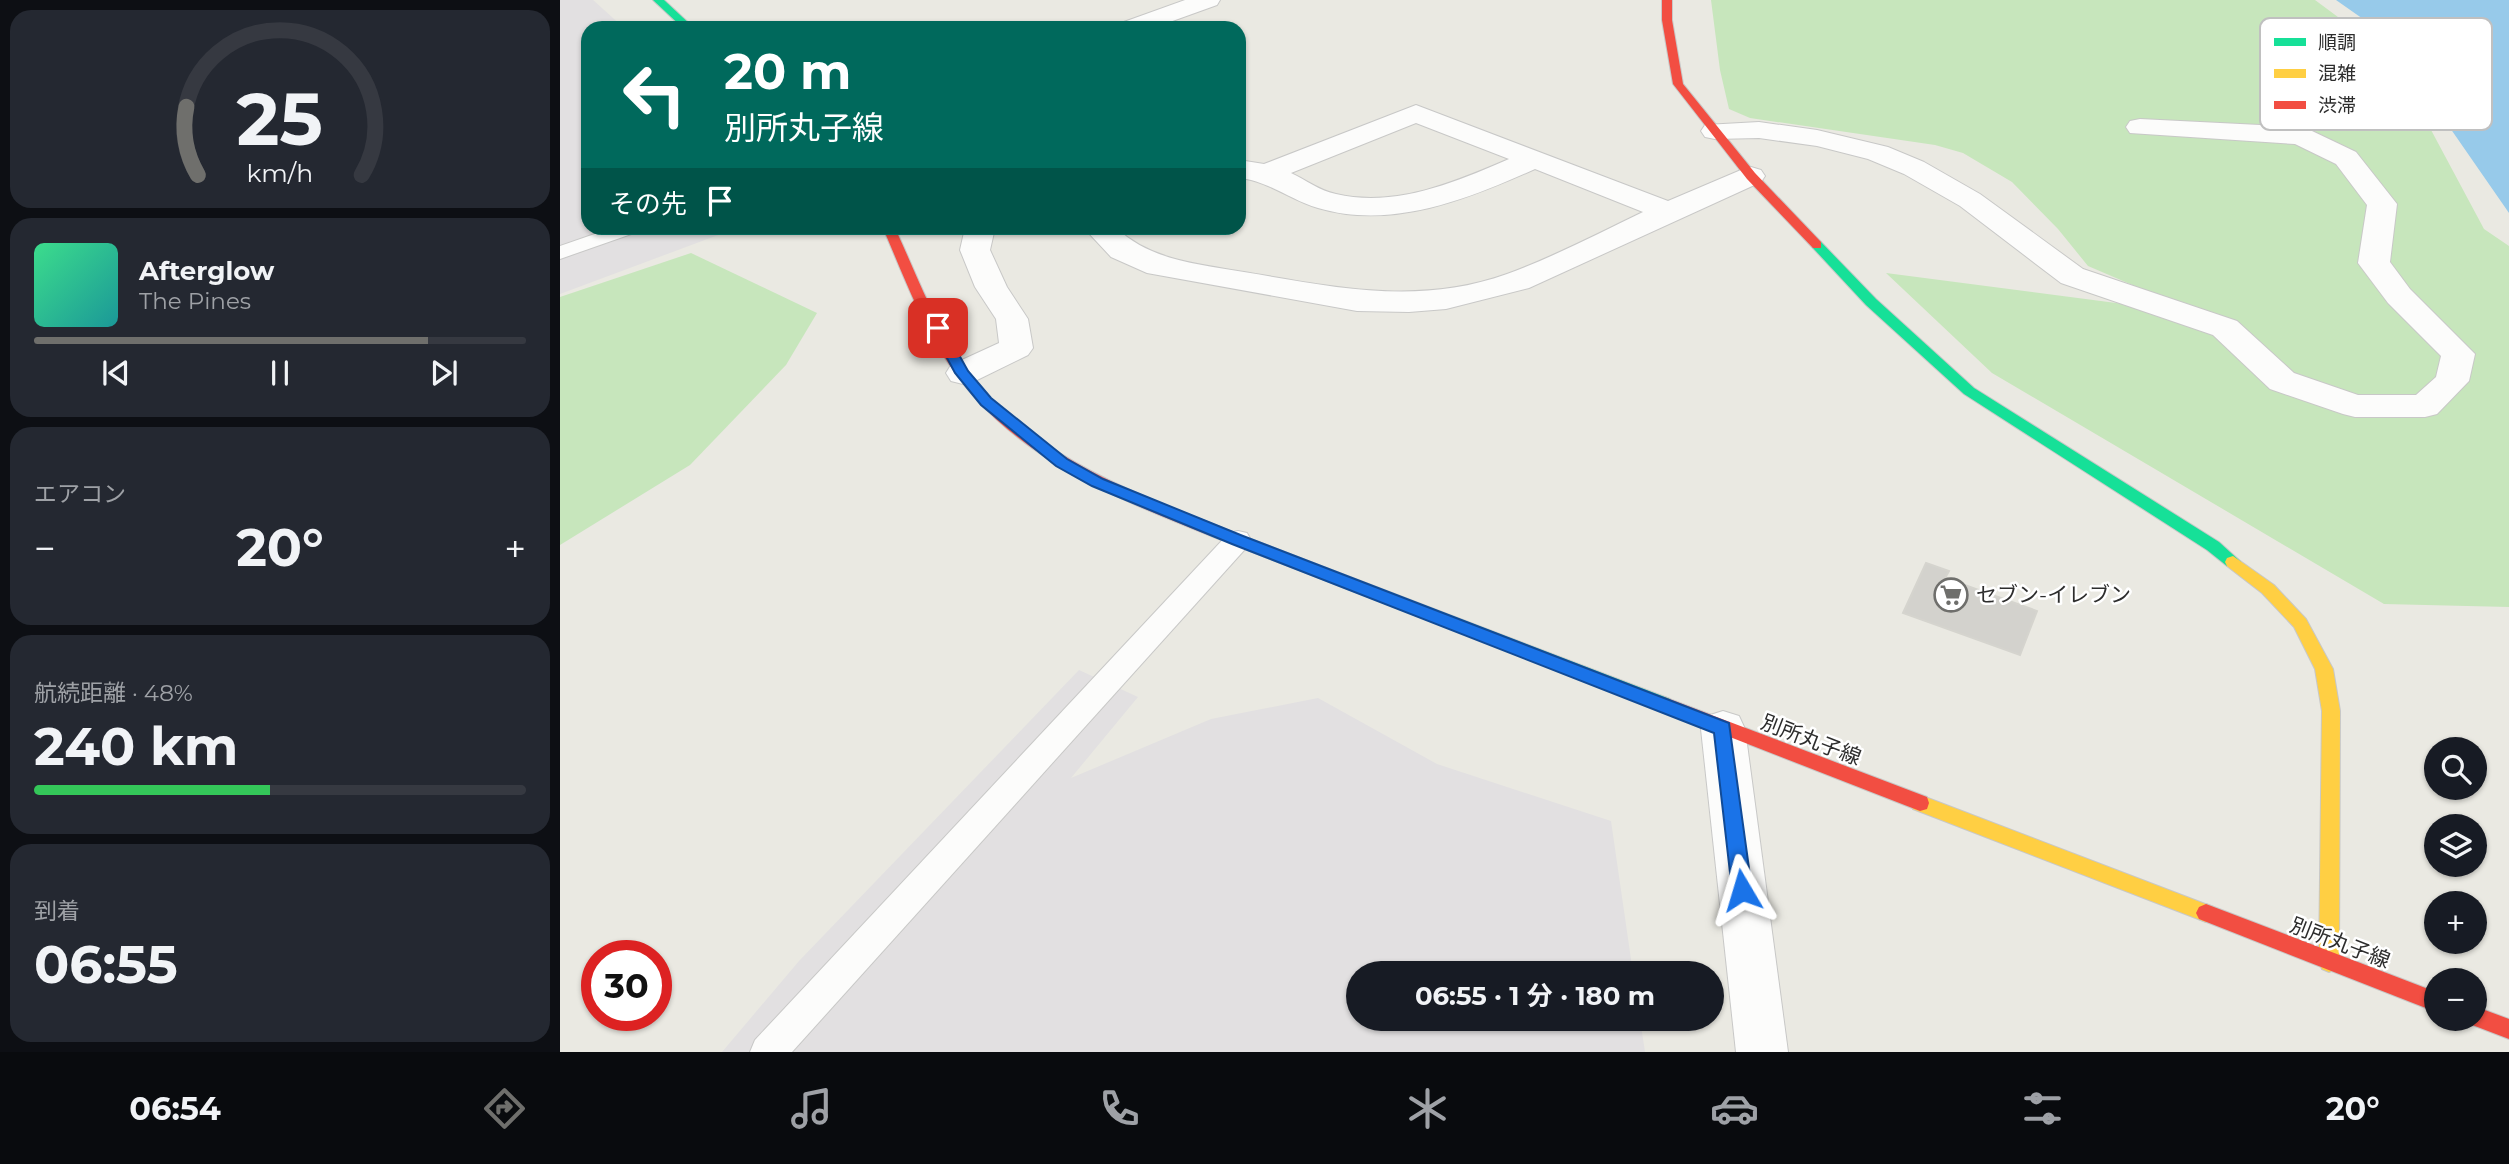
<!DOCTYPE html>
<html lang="ja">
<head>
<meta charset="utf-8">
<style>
	:root { --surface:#171b24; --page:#242831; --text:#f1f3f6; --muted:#9ea1a6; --line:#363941; --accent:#6f6f6c }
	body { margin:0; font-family:Montserrat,"Noto Sans JP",sans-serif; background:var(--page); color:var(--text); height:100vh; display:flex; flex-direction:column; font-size:26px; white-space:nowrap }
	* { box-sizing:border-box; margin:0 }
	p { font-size:23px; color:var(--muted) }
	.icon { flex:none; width:38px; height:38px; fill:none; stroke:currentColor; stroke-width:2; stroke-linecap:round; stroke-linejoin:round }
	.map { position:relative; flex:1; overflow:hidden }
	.panel { display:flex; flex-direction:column; gap:10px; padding:10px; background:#0d0f14; width:560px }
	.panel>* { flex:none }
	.hud { position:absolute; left:21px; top:21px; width:665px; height:214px; border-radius:21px; box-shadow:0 2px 5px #0004; background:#00695c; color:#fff; overflow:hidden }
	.tools { position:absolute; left:1864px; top:737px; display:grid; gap:14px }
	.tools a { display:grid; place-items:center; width:63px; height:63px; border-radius:50%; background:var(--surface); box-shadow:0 2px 5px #0004; font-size:35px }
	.speed { position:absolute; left:21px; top:940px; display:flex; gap:14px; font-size:35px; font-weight:700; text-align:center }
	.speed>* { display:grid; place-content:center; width:91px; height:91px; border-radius:50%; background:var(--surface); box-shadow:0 2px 5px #0004; line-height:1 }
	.speed .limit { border:10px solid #d22; background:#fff; color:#111 }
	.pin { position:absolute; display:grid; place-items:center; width:60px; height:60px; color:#fff; margin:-30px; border-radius:14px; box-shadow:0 4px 10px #0006 }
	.me { position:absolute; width:77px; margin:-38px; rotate:353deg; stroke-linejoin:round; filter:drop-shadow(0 0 5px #0008) }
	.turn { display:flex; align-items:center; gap:24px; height:147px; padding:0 28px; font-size:32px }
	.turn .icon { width:91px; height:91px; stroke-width:2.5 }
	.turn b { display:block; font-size:49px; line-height:60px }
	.then { display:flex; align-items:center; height:66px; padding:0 28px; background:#0003; gap:14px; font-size:26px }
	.big { font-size:52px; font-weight:700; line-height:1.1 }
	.panel .tile { flex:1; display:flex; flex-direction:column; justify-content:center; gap:10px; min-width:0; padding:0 24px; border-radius:21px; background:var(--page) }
	.panel .dial { align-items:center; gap:0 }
	.dial svg { height:182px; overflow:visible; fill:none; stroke:var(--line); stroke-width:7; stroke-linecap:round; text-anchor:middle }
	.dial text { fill:var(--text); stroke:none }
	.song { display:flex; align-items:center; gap:21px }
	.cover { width:84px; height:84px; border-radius:10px; background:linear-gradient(135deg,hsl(150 70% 55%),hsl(180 70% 35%)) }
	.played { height:7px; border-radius:4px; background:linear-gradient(90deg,var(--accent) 80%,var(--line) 80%) }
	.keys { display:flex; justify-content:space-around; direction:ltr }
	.heat { display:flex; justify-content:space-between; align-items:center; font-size:38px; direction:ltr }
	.charge { height:10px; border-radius:5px; background:linear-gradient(90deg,#34c759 48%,var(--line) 0) }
	.trip { position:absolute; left:786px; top:961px; width:378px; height:70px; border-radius:35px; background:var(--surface); box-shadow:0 2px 5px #0004; font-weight:700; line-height:70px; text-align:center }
	.menu { display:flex; height:112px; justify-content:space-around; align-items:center; background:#090b0e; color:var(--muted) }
	.menu .icon { width:49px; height:49px }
	.menu .current { color:var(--accent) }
	.menu b { font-size:32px; color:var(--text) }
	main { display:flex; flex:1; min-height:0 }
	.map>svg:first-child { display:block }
	.industrial { fill:#e2e0e1 }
	.green { fill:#c7e6bc }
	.water { fill:#97caea }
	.building { fill:#d3d2cd; stroke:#d5d4ce; stroke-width:2 }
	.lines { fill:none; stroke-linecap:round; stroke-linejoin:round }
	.lane-casing { stroke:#c8c8c7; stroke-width:2 }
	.street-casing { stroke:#c8c8c7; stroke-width:2 }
	.fast-casing { stroke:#c8c8c7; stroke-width:2 }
	.slow-casing { stroke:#c8c8c7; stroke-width:2 }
	.jam-casing { stroke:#c8c8c7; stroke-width:2 }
	.lane { fill:#fcfcfb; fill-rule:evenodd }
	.street { fill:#fcfcfb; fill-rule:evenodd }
	.fast { fill:#16e098; fill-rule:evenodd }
	.slow { fill:#ffcf43; fill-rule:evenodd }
	.jam { fill:#f24e42; fill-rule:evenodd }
	.route { fill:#1a73e8; stroke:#114b97; stroke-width:2 }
	.labels { text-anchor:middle; stroke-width:5; stroke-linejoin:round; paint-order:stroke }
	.poi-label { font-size:21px; fill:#2d2d2d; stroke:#fff; text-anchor:start }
	.street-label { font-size:21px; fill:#2d2d2d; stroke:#fff }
	.key { fill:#fff; stroke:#c0c0c0; stroke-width:2 }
	.key-label { font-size:19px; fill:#2d2d2d }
</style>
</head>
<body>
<main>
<section class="panel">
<div class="tile dial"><svg viewBox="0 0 100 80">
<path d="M14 69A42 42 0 1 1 86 69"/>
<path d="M14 69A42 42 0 0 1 9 39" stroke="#6f6f6c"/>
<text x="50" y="56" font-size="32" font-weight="700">25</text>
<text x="50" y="72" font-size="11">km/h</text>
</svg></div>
<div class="tile">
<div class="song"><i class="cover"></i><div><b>Afterglow</b><p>The Pines</p></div></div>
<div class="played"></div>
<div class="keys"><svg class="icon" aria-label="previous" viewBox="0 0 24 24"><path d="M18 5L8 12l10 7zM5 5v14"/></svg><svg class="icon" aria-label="pause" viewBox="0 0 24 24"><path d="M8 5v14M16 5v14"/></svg><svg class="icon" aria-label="next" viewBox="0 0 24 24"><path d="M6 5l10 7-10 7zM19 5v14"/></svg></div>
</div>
<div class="tile"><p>エアコン</p>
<div class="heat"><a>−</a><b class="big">20°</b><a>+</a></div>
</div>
<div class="tile"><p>航続距離 · 48%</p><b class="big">240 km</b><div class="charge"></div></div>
<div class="tile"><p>到着</p><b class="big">06:55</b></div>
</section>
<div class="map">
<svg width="1949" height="1052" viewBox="0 0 1949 1052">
	<rect width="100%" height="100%" fill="#eae9e2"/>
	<g class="industrial">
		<path d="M0,0H33L64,28H28V228H177L0,294Z"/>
		<path d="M519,670L578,697L511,778L651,719L758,698L877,764L1051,821L1073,973H798V1018L1080,1019L1085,1052H162L239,961Z"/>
	</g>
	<g class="green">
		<path d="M1151,0H1755L1832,57L1924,229L1949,246V607L1824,604L1432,373L1326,273L1640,314L1528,266L1498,229L1452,182L1403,153L1375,145L1190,118L1169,109L1160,70Z"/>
		<path d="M131,253L257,313L226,365L130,465L0,545V297Z"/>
	</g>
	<path class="water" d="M1776,0H1949V213L1888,125L1853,54Z"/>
	<path class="building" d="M1366,563L1389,571L1385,578L1477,611L1460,655L1343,613Z"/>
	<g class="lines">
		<defs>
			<g id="lane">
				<path d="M52,228H80L77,232L0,259V246Z"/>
				<path d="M678,531L687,533L691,540L687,547L232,1052H190L195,1040L669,533Z"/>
			</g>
			<g id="street">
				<path d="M625,0H660L657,5L593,28H558L561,23Z"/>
				<path d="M856,105L1108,201L1181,170L1191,167L1201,170L1205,176L1201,182L969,288L886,309L849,312L797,311L587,273L551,257L524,228H556C592,261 638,264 684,272C774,287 858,306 947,274C994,257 1039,233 1083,212L975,169C908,199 832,230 758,208C730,200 709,181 679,178V160L704,164ZM856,123L949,159C896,182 835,208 776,194C760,191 746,180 731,173Z"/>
				<path d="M1580,119L1720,126L1752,131L1796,152L1837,204L1830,262L1850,289L1915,354L1909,381L1877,414L1865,417H1795L1783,414L1710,389L1653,335L1501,283L1400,206L1344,174L1308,159L1257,146L1199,138L1155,139L1145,137L1141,131L1145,125L1199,122L1257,130L1328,147L1364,162L1420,194L1523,269L1677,321L1734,373L1798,395H1856L1876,377L1881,356L1828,303L1798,263L1807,205L1776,164L1735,144L1570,133L1566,127L1570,121Z"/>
				<path d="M405,228H435L430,250L447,287L468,319L473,348L468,355L415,381L403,384L391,381L386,373L391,365L439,343L436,319L415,287L400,250Z"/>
				<path d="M1163,711L1179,716L1185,729L1228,1052H1176L1141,729L1147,716Z"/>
			</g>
			<g id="fast">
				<path d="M93,0H104L134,28H123Z"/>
				<path d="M1257,241L1261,242L1316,299L1414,388L1659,542L1681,562L1679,566H1667L1647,550L1404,394L1306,305L1253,248L1251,245Z"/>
				<path d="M657,526L1110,699L1113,704L1110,709L1104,711L1098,709L651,536L649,532L651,528Z"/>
			</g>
			<g id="slow">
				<path d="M1673,556L1714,585L1746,619L1773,669L1780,711L1779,962L1776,969L1769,972L1762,969L1759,962L1762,711L1755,669L1734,627L1702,593L1667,566L1665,562L1667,558Z"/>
				<path d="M1360,795L1653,907L1656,913L1653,919L1646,922L1353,809L1351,803L1353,797Z"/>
			</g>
			<g id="jam">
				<path d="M1102,0H1112V20L1123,84L1195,173L1261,242V248H1253L1187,179L1113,84L1102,20Z"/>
				<path d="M323,228H335C355,271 372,317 398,358C458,449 565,490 663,528L665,532L663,536H651C551,496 445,454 385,358C359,318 342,272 323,228Z"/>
				<path d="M1104,697L1367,797L1369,803L1367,809L1360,811L1098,709L1095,704L1098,699Z"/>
				<path d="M1646,904L1876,992V1012L1639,919L1636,913L1639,907Z"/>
				<path d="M1914,1006L1949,1019V1039L1907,1023L1904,1018H1914Z"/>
			</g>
		</defs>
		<use href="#lane" class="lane-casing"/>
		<use href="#street" class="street-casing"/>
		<use href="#fast" class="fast-casing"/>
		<use href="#slow" class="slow-casing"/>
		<use href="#jam" class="jam-casing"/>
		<use href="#lane" class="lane"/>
		<use href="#street" class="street"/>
		<use href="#fast" class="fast"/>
		<use href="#slow" class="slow"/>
		<use href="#jam" class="jam"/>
	</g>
	<path class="route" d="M378,324L383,326L408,371L431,398L507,459L543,479L683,536L1169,723L1192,890L1190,897L1182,899L1175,897L1172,890L1154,733L672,544L532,486L496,466L421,405L395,373L371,328Z"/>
	<defs>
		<symbol id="supermarket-ring" viewBox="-11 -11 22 22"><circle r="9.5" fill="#fff" stroke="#6f6f6c" stroke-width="1.5"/><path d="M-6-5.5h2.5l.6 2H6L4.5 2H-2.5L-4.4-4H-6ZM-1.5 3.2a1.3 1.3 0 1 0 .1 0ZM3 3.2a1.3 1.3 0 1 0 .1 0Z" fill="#6f6f6c"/></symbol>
	</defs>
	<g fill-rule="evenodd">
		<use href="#supermarket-ring" x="1372" y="576" width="38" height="38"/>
	</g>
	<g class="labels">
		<g class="poi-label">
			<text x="1416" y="602">セブン-イレブン</text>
		</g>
		<g class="street-label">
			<text transform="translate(1251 740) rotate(21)" y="7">別所丸子線</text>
			<text transform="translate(1780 943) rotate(21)" y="7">別所丸子線</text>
		</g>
	</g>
	<rect x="1700" y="18" width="232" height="112" rx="10" class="key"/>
	<rect x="1714" y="38" width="32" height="8" fill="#16e098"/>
	<rect x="1714" y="69" width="32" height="9" fill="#ffcf43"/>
	<rect x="1714" y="101" width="32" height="8" fill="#f24e42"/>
	<g class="key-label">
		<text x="1758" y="49">順調</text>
		<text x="1758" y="80">混雑</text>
		<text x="1758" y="112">渋滞</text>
	</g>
</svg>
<div class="tools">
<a><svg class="icon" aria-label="search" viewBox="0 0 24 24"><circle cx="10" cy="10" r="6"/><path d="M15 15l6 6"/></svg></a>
<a><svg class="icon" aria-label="layers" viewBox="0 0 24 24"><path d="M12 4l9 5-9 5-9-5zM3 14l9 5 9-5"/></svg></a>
<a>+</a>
<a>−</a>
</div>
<div class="speed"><div class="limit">30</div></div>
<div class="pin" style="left:378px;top:328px;background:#d93025"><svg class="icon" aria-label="arrive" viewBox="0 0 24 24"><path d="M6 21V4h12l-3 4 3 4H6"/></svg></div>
<svg class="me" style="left:1182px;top:890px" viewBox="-20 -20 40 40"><path d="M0-17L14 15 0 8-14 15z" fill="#1a73e8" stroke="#fff" stroke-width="4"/></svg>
<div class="trip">06:55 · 1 分 · 180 m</div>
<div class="hud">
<div class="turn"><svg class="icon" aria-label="left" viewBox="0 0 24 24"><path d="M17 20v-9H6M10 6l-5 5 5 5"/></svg><div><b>20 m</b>別所丸子線</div></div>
<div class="then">その先<svg class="icon" aria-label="arrive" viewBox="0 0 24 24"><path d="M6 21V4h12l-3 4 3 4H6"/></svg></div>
</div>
</div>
</main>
<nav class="menu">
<b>06:54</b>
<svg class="icon current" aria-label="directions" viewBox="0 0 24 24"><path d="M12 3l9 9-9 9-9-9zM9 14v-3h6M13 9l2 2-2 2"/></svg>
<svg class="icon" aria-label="music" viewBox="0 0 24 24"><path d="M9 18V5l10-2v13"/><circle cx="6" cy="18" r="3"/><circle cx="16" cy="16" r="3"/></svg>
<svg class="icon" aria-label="phone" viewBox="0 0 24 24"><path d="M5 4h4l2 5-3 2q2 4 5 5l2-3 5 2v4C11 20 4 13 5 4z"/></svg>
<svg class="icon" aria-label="climate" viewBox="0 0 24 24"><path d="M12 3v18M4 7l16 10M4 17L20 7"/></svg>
<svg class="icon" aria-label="car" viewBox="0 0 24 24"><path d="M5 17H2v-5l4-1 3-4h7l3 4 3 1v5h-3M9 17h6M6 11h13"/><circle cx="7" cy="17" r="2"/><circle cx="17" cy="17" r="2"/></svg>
<svg class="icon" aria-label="filters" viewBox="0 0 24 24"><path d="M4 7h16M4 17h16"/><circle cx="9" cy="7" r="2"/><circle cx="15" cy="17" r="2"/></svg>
<b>20°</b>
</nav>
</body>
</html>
